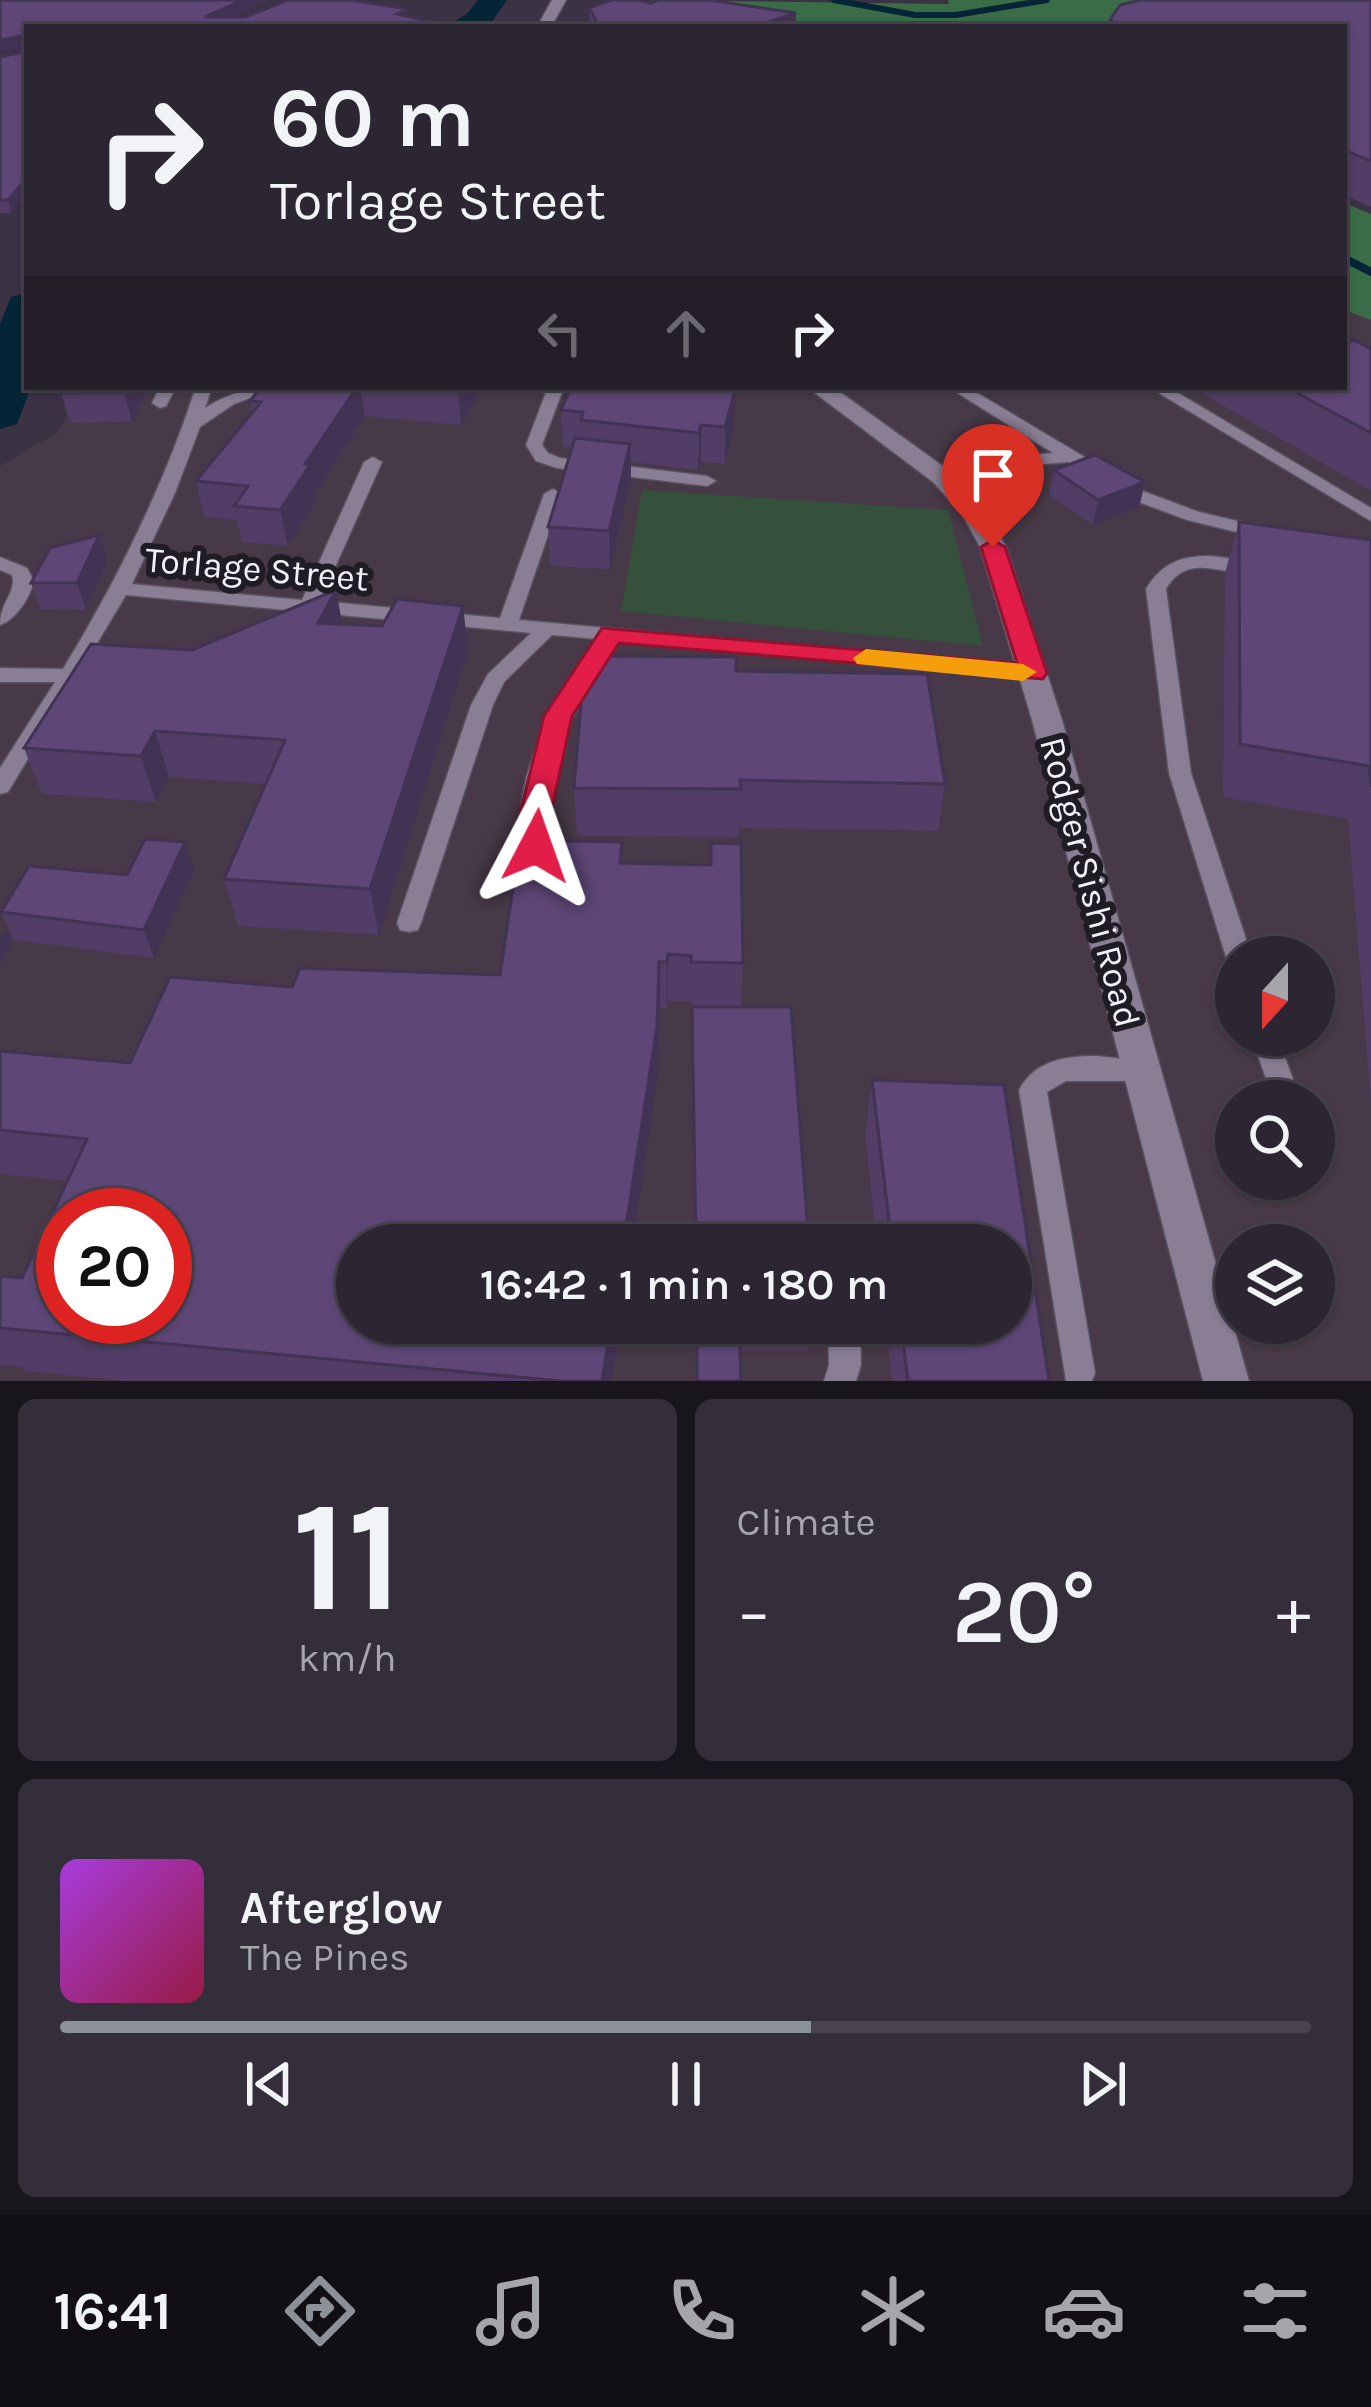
<!DOCTYPE html>
<html lang="en">
<head>
<meta charset="utf-8">
<style>
	:root { --surface:#2c2633; --page:#342e3b; --text:#f1f3f6; --muted:#a6a5ac; --line:#48434e; --accent:#8c9099 }
	body { margin:0; font-family:Karla,sans-serif; background:var(--page); color:var(--text); height:100vh; display:flex; flex-direction:column; font-size:45px; white-space:nowrap }
	* { box-sizing:border-box; margin:0 }
	p { font-size:39px; color:var(--muted) }
	.icon { flex:none; width:66px; height:66px; fill:none; stroke:currentColor; stroke-width:2; stroke-linecap:round; stroke-linejoin:round }
	.map { position:relative; height:1381px; overflow:hidden }
	.sheet { display:flex; flex-direction:column; gap:18px; padding:18px; background:#18151c; flex:1 }
	.sheet>* { flex:none }
	.top-card { position:absolute; left:24px; top:24px; width:1323px; height:366px; border-radius:0px; box-shadow:0 3px 9px #0004,0 0 0 3px var(--line); background:#2c2633; color:var(--text); overflow:hidden }
	.needle { width:78px; rotate:201deg }
	.buttons { position:absolute; left:1215px; top:936px; display:grid; gap:24px }
	.buttons a { display:grid; place-items:center; width:120px; height:120px; border-radius:50%; background:var(--surface); box-shadow:0 3px 9px #0004,0 0 0 3px var(--line); font-size:60px }
	.speed { position:absolute; left:36px; top:1188px; display:flex; gap:24px; font-size:60px; font-weight:700; text-align:center }
	.speed>* { display:grid; place-content:center; width:156px; height:156px; border-radius:50%; background:var(--surface); box-shadow:0 3px 9px #0004,0 0 0 3px var(--line); line-height:1 }
	.speed .limit { border:18px solid #d22; background:#fff; color:#111 }
	.pin { position:absolute; display:grid; place-items:center; width:102px; height:102px; color:#fff; margin:-123px -51px; border-radius:50% 50% 50% 0; rotate:-45deg; box-shadow:0 0 12px #0007 }
	.pin .icon { rotate:45deg }
	.me { position:absolute; width:132px; margin:-66px; rotate:4deg; stroke-linejoin:round; filter:drop-shadow(0 0 9px #0008) }
	.turn { display:flex; align-items:center; gap:42px; height:252px; padding:0 48px; font-size:54px }
	.turn .icon { width:156px; height:156px; stroke-width:2.5 }
	.turn b { display:block; font-size:84px; line-height:102px }
	.lanes { display:flex; align-items:center; height:114px; padding:0 48px; background:#0003; justify-content:center; gap:60px; direction:ltr }
	.lanes .off { opacity:.35 }
	.big { font-size:90px; font-weight:600; line-height:1.1 }
	.sheet .widget { flex:1; display:flex; flex-direction:column; justify-content:center; gap:18px; min-width:0; padding:0 42px; border-radius:18px; background:var(--page) }
	.sheet .dial { align-items:center; gap:0 }
	.dial b { font-size:156px; line-height:1 }
	.song { display:flex; align-items:center; gap:36px }
	.cover { width:144px; height:144px; border-radius:18px; background:linear-gradient(135deg,hsl(280 70% 55%),hsl(340 70% 35%)) }
	.played { height:12px; border-radius:6px; background:linear-gradient(90deg,var(--accent) 60%,var(--line) 60%) }
	.keys { display:flex; justify-content:space-around; direction:ltr }
	.heat { display:flex; justify-content:space-between; align-items:center; font-size:66px; direction:ltr }
	.sheet .tiles { flex:1; display:grid; gap:18px; grid-template-columns:1fr 1fr }
	.widget:last-child { grid-column:span 2 }
	.trip { position:absolute; left:336px; top:1224px; width:696px; height:120px; border-radius:60px; background:var(--surface); box-shadow:0 3px 9px #0004,0 0 0 3px var(--line); font-weight:600; line-height:120px; text-align:center }
	.tab-bar { display:flex; height:192px; justify-content:space-around; align-items:center; background:#120f14; color:var(--muted) }
	.tab-bar .icon { width:84px; height:84px }
	.tab-bar .on { color:var(--accent) }
	.tab-bar b { font-size:54px; color:var(--text) }
	.map>svg:first-child { display:block }
	.industrial { fill:#473947; fill-rule:evenodd }
	.green { fill:#35513b }
	.forest { fill:#3a6c47 }
	.lines { fill:none; stroke-linecap:round; stroke-linejoin:round }
	.stream-far1 { stroke:#042535; stroke-width:6 }
	.stream { stroke:#042535; stroke-width:8 }
	.river { fill:#042535; fill-rule:evenodd }
	.service-casing { stroke:#595160; stroke-width:3 }
	.tertiary-casing { stroke:#595160; stroke-width:3 }
	.service { fill:#897e93; fill-rule:evenodd }
	.tertiary { fill:#897e93; fill-rule:evenodd }
	.wall { fill:#513d66 }
	.shaded-wall { fill:#423253 }
	.building { fill:#5e4777; stroke:#423253; stroke-width:3; fill-rule:evenodd }
	.route { fill:#e11d48; stroke:#92132f; stroke-width:3 }
	.slow { fill:#f59e0b }
	.labels { text-anchor:middle; stroke-width:12; stroke-linejoin:round; paint-order:stroke }
	.street-label { font-size:36px; fill:#f5effb; stroke:#201c24 }
</style>
</head>
<body>
<div class="map">
<svg width="1371" height="1381" viewBox="0 0 1371 1381">
	<rect width="100%" height="100%" fill="#3b3244"/>
	<path class="industrial" d="M1344,310L1371,320V1381H0V466L58,432L82,387H1344ZM1236,957H1314V1035H1236ZM1236,1101H1314V1179H1236ZM63,1215H165V1317H63ZM357,1245H1011V1323H357ZM1236,1245H1314V1323H1236Z"/>
	<path class="green" d="M642,490L948,510L983,646L621,611Z"/>
	<g class="forest">
		<path d="M649,0L949,4L948,0H1264L1141,27H771Z"/>
		<path d="M1344,203L1371,214V320L1344,310Z"/>
	</g>
	<g class="lines">
		<path class="stream-far1" d="M834,0L915,15H956L1047,0"/>
		<path class="stream" d="M1344,258L1371,272"/>
		<g class="river">
			<path d="M478,0H507L489,26L445,27L467,14Z"/>
			<path d="M27,293V387H31L17,424L0,429V324L11,297Z"/>
		</g>
		<defs>
			<g id="service">
				<path d="M160,387H176L166,406L160,408L152,403Z"/>
				<path d="M196,387H212L205,408C229,393 251,387 279,387L234,404L200,427L175,493L132,584L302,600L364,462L373,457L382,462L320,601L500,618L544,494L553,489L562,494L519,620L1034,666L1044,673L1034,680L617,641C577,702 540,766 547,841L577,856L596,859L600,865L596,871C571,877 550,863 528,852C500,787 563,691 598,639L552,635L504,682L493,705L421,923L418,930L409,932L400,930L397,923L471,705L488,674L531,633L126,595L8,792L0,794V768L55,682H0V668L63,669C118,579 163,487 196,387Z"/>
				<path d="M548,387H564L542,445L548,453L560,458L707,476L716,481L707,486L557,468L536,461L526,445Z"/>
				<path d="M948,387H967L1140,490L1199,512L1272,529L1274,533L1265,539L1187,520L1128,498L1068,462L1032,465L948,488L942,487V479L1031,455L1053,453Z"/>
				<path d="M1149,387H1168L1371,508V521Z"/>
				<path d="M1210,556L1252,561L1261,567C1232,586 1192,545 1166,589L1191,773L1252,957H1236V966L1230,964L1226,957L1169,773L1146,589C1162,563 1180,556 1210,556Z"/>
				<path d="M0,557L27,568L34,581C30,597 16,620 0,625C0,601 17,593 12,575L0,570Z"/>
				<path d="M1251,1035H1277L1295,1085L1291,1093L1281,1097L1271,1093Z"/>
				<path d="M1097,1056L1151,1062L1155,1070L1151,1078L1141,1081H1066L1047,1092L1095,1373L1092,1381H1066L1019,1090C1035,1060 1066,1056 1097,1056Z"/>
				<path d="M828,1323H860L861,1365L856,1381H824L829,1365Z"/>
			</g>
			<g id="tertiary">
				<path d="M552,0H566L551,27H537Z"/>
				<path d="M807,387H833L951,472L982,506L1006,547L1062,720L1249,1381H1203L1032,720L980,547L962,514L933,482Z"/>
			</g>
		</defs>
		<use href="#service" class="service-casing"/>
		<use href="#tertiary" class="tertiary-casing"/>
		<use href="#service" class="service"/>
		<use href="#tertiary" class="tertiary"/>
	</g>
	<g class="wall">
		<path d="M1371,0V207L1344,195V27H1108L1110,20Z"/>
		<path d="M650,3L796,13V27H590L589,8Z"/>
		<path d="M0,57L11,213H0Z"/>
		<path d="M1371,349V491L1191,387H1344Z"/>
		<path d="M149,387L132,422L70,423L61,393Z"/>
		<path d="M261,387H483L461,425L365,416L315,493L316,500L288,546L242,542L237,520L204,517L196,481L252,413L250,401Z"/>
		<path d="M561,410L734,427L725,464L701,462L698,470L631,462V481L610,569L550,566L548,527L572,447H563Z"/>
		<path d="M1054,470L1145,482L1139,507L1093,525L1049,495Z"/>
		<path d="M1239,522L1371,540V1103L1348,819L1223,797L1225,573Z"/>
		<path d="M99,535L107,561L86,610L40,609L31,583Z"/>
		<path d="M336,590L342,624L468,650L379,935L238,926L224,879L266,784L169,777L156,802L42,794L24,748L192,650Z"/>
		<path d="M736,671L945,784L938,831L739,828V837L577,836L574,788Z"/>
		<path d="M622,863L743,963L741,1007L809,1245H694L692,1009L691,1002L668,1001L667,1008H660L658,1074L357,1323H621L612,1381H125L25,1371L22,1367L0,1365V1276L22,1278L68,1181L0,1174V1051L130,1063L292,987L500,975Z"/>
		<path d="M194,870L154,958L13,940L1,912Z"/>
		<path d="M872,1080L1004,1085L1049,1381H892L886,1323H1011V1245H877L865,1134Z"/>
		<path d="M695,1323H811L808,1350H740L741,1381H696Z"/>
	</g>
	<g class="shaded-wall">
		<path d="M243,0H269L210,27L205,17Z"/>
		<path d="M796,13V27H754Z"/>
		<path d="M23,36L26,48L0,51V40Z"/>
		<path d="M27,178V196L11,213L8,200Z"/>
		<path d="M127,387H149L132,422L124,392Z"/>
		<path d="M357,387H360L365,416L315,493L316,500L288,546L280,510L305,464Z"/>
		<path d="M460,387H483L461,425L458,391Z"/>
		<path d="M735,391L734,427L725,464V427Z"/>
		<path d="M701,425V462L698,470L699,433Z"/>
		<path d="M630,444L631,481L610,569L609,531Z"/>
		<path d="M1145,482L1139,507L1093,525L1098,500Z"/>
		<path d="M99,535L107,561L86,610L77,583Z"/>
		<path d="M336,590L344,634L318,623Z"/>
		<path d="M463,606L468,650L379,935L370,889Z"/>
		<path d="M155,731L169,777L156,802L141,756Z"/>
		<path d="M185,842L194,870L154,958L144,930Z"/>
		<path d="M6,928L12,942L0,964V939Z"/>
		<path d="M668,954V1001L667,1008V962Z"/>
		<path d="M659,962L660,1008L658,1074L632,1245H623Z"/>
		<path d="M611,1323H621L612,1381H602Z"/>
	</g>
	<g class="building">
		<path d="M0,0H243L205,17H245L288,0H351L408,9L397,14L456,27H27V46L23,36L0,40Z"/>
		<path d="M612,0H638L650,3L659,0H709L796,13L754,27H600L589,8Z"/>
		<path d="M1141,0H1371V161L1344,150V27H1122L1110,20L1120,5Z"/>
		<path d="M27,51V178L8,200H0V57Z"/>
		<path d="M1354,340L1371,349V433L1286,387H1344V344Z"/>
		<path d="M64,387H127L124,392L61,393Z"/>
		<path d="M261,387H357L305,464L310,465L280,510L234,506L248,486L196,481L261,402L250,401Z"/>
		<path d="M413,387H460L458,391Z"/>
		<path d="M571,387H683L735,391L725,427L701,425L699,433L581,420L583,412L561,410Z"/>
		<path d="M575,438L630,444L609,531L548,527Z"/>
		<path d="M1095,455L1145,482L1098,500L1054,470Z"/>
		<path d="M1239,522L1371,540V787L1369,766L1240,744Z"/>
		<path d="M99,535L77,583H31L50,548Z"/>
		<path d="M336,590L318,623L382,626L397,599L463,606L370,889L224,879L285,740L155,731L141,756L24,748L91,644L192,650Z"/>
		<path d="M585,656L736,657V671L927,674L945,784L740,780L741,789L574,788Z"/>
		<path d="M145,839L185,842L144,930L1,912L29,866L127,875Z"/>
		<path d="M565,841L622,842L620,863L711,865V843L741,844L743,963L691,962V956L668,954L667,962H659L657,1027L623,1245H357V1323H611L602,1381H561L0,1328V1276L22,1278L87,1139L0,1130V1051L130,1063L170,977L292,987L300,968L500,975L517,861L562,862ZM63,1215H165V1317H63Z"/>
		<path d="M692,1007H791L809,1245H696Z"/>
		<path d="M872,1080L1004,1085L1049,1381H908L901,1323H1011V1245H892Z"/>
		<path d="M697,1323H739L741,1381H697Z"/>
	</g>
	<path class="route" d="M993,540L1005,547L1047,673L1043,679L619,643L572,716L548,826L552,846L547,854H526L517,826L544,716L602,628L1017,663L981,547Z"/>
	<path class="slow" d="M866,649L1023,664L1037,672L1023,681L857,664L853,658Z"/>
	<g class="labels">
		<g class="street-label">
			<text transform="translate(257 568) rotate(5)" y="13">Torlage Street</text>
			<text transform="translate(1091 882) rotate(75)" y="13">Rodger Sishi Road</text>
		</g>
	</g>
</svg>
<div class="buttons">
<a><svg class="needle" viewBox="-14 -14 28 28"><path d="M0-13l5 13h-10z" fill="#e53935"/><path d="M0 13l5-13h-10z" fill="#a6a5ac"/></svg></a>
<a><svg class="icon" aria-label="search" viewBox="0 0 24 24"><circle cx="10" cy="10" r="6"/><path d="M15 15l6 6"/></svg></a>
<a><svg class="icon" aria-label="layers" viewBox="0 0 24 24"><path d="M12 4l9 5-9 5-9-5zM3 14l9 5 9-5"/></svg></a>
</div>
<div class="speed"><div class="limit">20</div></div>
<div class="pin" style="left:993px;top:547px;background:#d93025"><svg class="icon" aria-label="arrive" viewBox="0 0 24 24"><path d="M6 21V4h12l-3 4 3 4H6"/></svg></div>
<svg class="me" style="left:536px;top:846px" viewBox="-20 -20 40 40"><path d="M0-17L14 15 0 8-14 15z" fill="#e11d48" stroke="#fff" stroke-width="4"/></svg>
<div class="trip">16:42 · 1 min · 180 m</div>
<div class="top-card">
<div class="turn"><svg class="icon" aria-label="right" viewBox="0 0 24 24"><path d="M7 20v-9h11M14 6l5 5-5 5"/></svg><div><b>60 m</b>Torlage Street</div></div>
<div class="lanes"><svg class="icon off" aria-label="left" viewBox="0 0 24 24"><path d="M17 20v-9H6M10 6l-5 5 5 5"/></svg><svg class="icon off" aria-label="ahead" viewBox="0 0 24 24"><path d="M12 20V5M6 11l6-6 6 6"/></svg><svg class="icon" aria-label="right" viewBox="0 0 24 24"><path d="M7 20v-9h11M14 6l5 5-5 5"/></svg></div>
</div>
</div>
<section class="sheet">
<div class="tiles">
<div class="widget dial"><b>11</b><p>km/h</p></div>
<div class="widget"><p>Climate</p>
<div class="heat"><a>−</a><b class="big">20°</b><a>+</a></div>
</div>
<div class="widget">
<div class="song"><i class="cover"></i><div><b>Afterglow</b><p>The Pines</p></div></div>
<div class="played"></div>
<div class="keys"><svg class="icon" aria-label="previous" viewBox="0 0 24 24"><path d="M18 5L8 12l10 7zM5 5v14"/></svg><svg class="icon" aria-label="pause" viewBox="0 0 24 24"><path d="M8 5v14M16 5v14"/></svg><svg class="icon" aria-label="next" viewBox="0 0 24 24"><path d="M6 5l10 7-10 7zM19 5v14"/></svg></div>
</div>
</div>
</section>
<nav class="tab-bar">
<b>16:41</b>
<svg class="icon on" aria-label="directions" viewBox="0 0 24 24"><path d="M12 3l9 9-9 9-9-9zM9 14v-3h6M13 9l2 2-2 2"/></svg>
<svg class="icon" aria-label="music" viewBox="0 0 24 24"><path d="M9 18V5l10-2v13"/><circle cx="6" cy="18" r="3"/><circle cx="16" cy="16" r="3"/></svg>
<svg class="icon" aria-label="phone" viewBox="0 0 24 24"><path d="M5 4h4l2 5-3 2q2 4 5 5l2-3 5 2v4C11 20 4 13 5 4z"/></svg>
<svg class="icon" aria-label="climate" viewBox="0 0 24 24"><path d="M12 3v18M4 7l16 10M4 17L20 7"/></svg>
<svg class="icon" aria-label="car" viewBox="0 0 24 24"><path d="M5 17H2v-5l4-1 3-4h7l3 4 3 1v5h-3M9 17h6M6 11h13"/><circle cx="7" cy="17" r="2"/><circle cx="17" cy="17" r="2"/></svg>
<svg class="icon" aria-label="filters" viewBox="0 0 24 24"><path d="M4 7h16M4 17h16"/><circle cx="9" cy="7" r="2"/><circle cx="15" cy="17" r="2"/></svg>
</nav>
</body>
</html>
